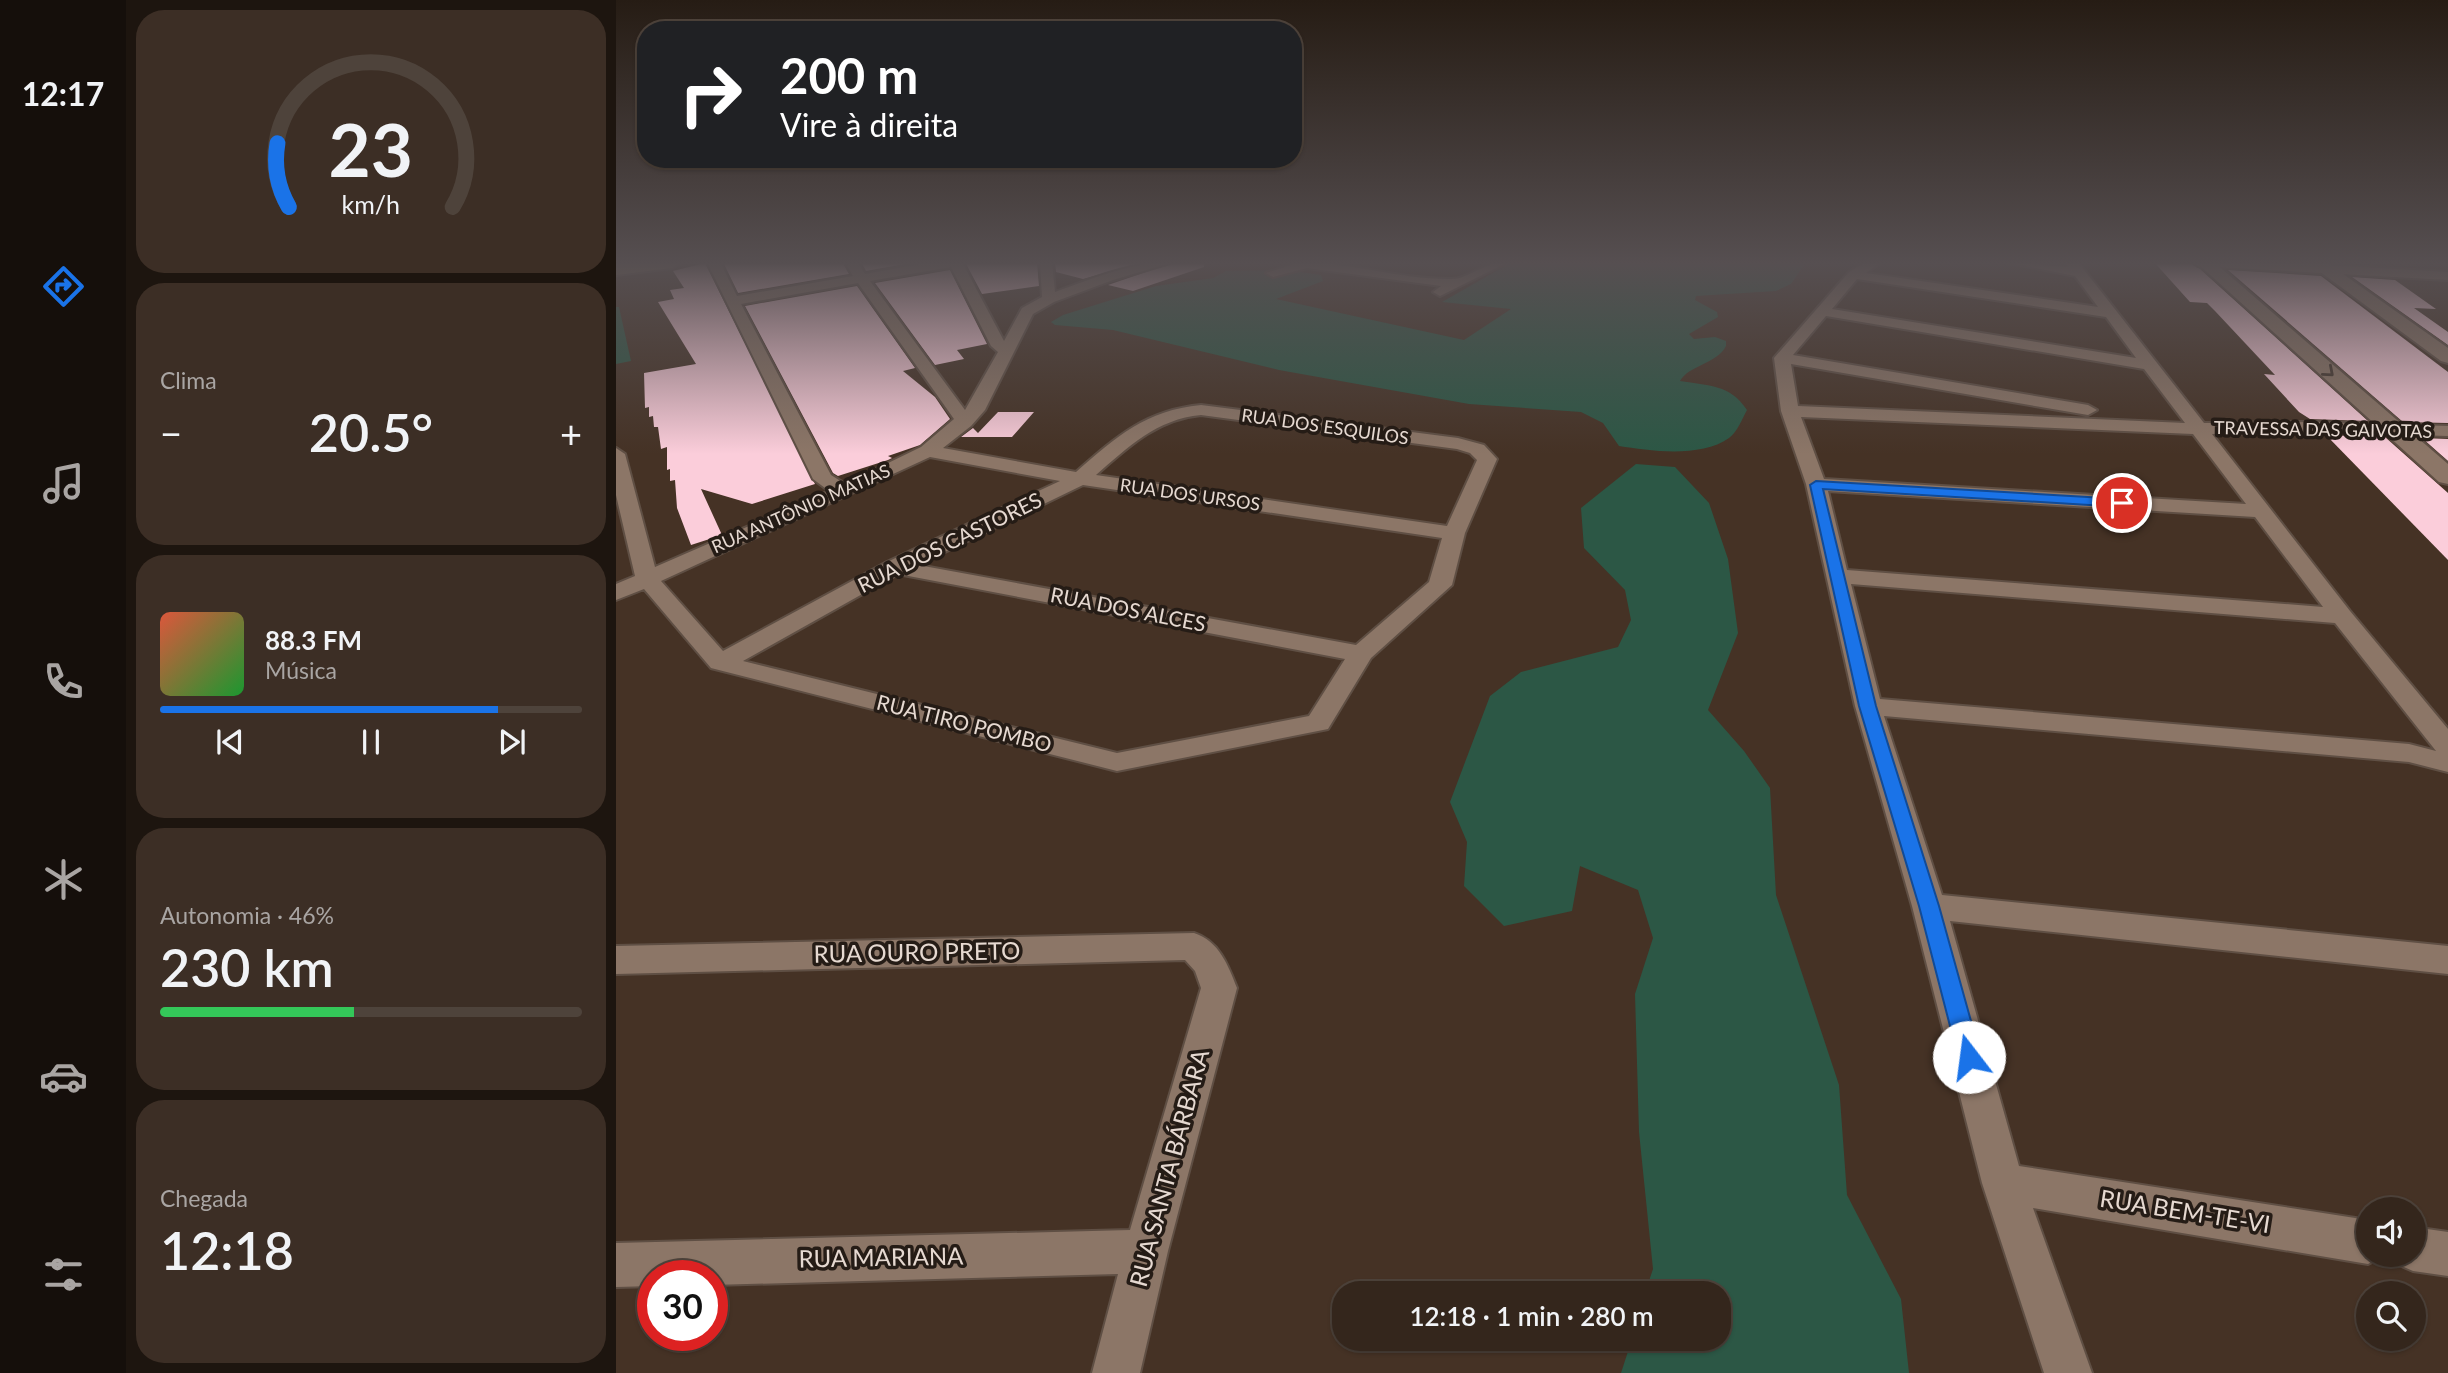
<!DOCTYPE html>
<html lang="pt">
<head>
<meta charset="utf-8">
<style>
	:root { --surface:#34261c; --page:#3c2e25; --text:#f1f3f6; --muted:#a9a5a3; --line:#4e433b; --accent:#1a73e8 }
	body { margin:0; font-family:Lato,sans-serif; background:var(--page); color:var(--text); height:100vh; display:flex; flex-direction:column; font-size:26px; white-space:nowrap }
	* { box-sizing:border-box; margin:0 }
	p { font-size:23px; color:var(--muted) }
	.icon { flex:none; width:38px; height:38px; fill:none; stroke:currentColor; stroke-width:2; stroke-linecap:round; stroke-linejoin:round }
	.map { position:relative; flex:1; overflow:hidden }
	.panel { display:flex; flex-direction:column; gap:10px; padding:10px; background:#1d150f; width:490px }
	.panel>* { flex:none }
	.top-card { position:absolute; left:21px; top:21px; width:665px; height:147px; border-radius:28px; box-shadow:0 2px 5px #0004,0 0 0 2px var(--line); background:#202124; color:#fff; overflow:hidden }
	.buttons { position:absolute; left:1740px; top:1197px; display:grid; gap:14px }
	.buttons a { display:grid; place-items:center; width:70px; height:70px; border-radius:50%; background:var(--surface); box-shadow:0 2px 5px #0004,0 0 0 2px var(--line); font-size:35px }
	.speed { position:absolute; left:21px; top:1260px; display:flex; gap:14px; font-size:35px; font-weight:700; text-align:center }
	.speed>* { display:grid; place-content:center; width:91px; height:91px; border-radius:50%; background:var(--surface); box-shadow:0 2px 5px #0004,0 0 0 2px var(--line); line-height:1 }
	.speed .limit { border:10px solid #d22; background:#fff; color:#111 }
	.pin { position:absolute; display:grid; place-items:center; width:60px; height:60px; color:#fff; margin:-30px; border:4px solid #fff; border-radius:50%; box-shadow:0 2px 7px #0007 }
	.me { position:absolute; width:77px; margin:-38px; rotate:345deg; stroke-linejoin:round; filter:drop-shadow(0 0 5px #0008) }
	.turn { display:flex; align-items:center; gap:24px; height:147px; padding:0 28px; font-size:32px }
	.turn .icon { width:91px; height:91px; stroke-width:2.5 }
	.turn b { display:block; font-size:49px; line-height:60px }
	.big { font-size:52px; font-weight:600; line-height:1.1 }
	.panel .tile { flex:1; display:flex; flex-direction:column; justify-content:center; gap:10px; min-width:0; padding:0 24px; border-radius:28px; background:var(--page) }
	.panel .dial { align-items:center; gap:0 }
	.dial svg { height:182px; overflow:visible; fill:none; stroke:var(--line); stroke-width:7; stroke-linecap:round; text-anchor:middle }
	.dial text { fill:var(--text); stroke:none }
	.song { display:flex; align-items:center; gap:21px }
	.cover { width:84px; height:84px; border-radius:10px; background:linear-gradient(135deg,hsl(10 70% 55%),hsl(130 70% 35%)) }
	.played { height:7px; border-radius:4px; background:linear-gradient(90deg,var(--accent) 80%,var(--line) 80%) }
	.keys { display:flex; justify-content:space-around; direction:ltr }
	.heat { display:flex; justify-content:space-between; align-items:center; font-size:38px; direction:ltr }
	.charge { height:10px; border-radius:5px; background:linear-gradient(90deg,#34c759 46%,var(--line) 0) }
	.trip { position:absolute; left:716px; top:1281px; width:399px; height:70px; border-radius:28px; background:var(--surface); box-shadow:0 2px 5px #0004,0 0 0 2px var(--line); font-weight:600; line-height:70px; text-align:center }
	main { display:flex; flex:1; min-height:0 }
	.dock { display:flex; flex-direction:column; width:126px; justify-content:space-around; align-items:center; background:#150f0b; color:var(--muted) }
	.dock .icon { width:49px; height:49px }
	.dock .current { color:var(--accent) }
	.dock b { font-size:32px; color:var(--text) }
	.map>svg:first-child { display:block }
	.green { fill:#2c5745 }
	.building { fill:#fbcdda }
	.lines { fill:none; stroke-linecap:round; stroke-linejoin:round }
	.minor-casing { stroke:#5f4f44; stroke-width:4 }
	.tertiary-casing { stroke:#5f4f44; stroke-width:4 }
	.secondary-casing { stroke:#5f4f44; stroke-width:4 }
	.minor { fill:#8c7667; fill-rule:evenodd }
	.tertiary { fill:#8c7667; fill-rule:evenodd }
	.secondary { fill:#907a58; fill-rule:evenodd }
	.oneway { stroke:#44372e }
	.route { fill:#1a73e8; stroke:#114b97; stroke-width:2 }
	.labels { text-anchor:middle; stroke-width:7; stroke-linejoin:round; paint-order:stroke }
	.far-street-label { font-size:18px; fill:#e6d9d1; stroke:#251c16 }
	.street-label { font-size:21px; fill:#e6d9d1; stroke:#251c16 }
	.near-street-label { font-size:24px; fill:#e6d9d1; stroke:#251c16 }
</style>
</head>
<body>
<main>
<nav class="dock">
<b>12:17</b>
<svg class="icon current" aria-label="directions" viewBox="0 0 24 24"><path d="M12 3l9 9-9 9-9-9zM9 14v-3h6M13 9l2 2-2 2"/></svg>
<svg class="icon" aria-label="music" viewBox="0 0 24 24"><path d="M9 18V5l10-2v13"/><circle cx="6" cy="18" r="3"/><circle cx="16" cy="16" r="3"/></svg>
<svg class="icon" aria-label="phone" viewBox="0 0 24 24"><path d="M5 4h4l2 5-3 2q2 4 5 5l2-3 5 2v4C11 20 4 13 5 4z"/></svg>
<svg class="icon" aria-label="climate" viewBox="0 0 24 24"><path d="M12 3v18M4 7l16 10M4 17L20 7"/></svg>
<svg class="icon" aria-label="car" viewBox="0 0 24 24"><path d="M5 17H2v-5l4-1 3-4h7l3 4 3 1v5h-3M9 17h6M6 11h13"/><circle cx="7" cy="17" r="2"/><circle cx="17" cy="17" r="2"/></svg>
<svg class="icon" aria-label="filters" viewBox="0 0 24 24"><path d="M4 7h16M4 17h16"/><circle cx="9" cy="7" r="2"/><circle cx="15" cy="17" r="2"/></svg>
</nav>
<section class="panel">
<div class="tile dial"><svg viewBox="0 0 100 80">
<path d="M14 69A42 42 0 1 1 86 69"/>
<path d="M14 69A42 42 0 0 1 9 41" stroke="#1a73e8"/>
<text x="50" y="56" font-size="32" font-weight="700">23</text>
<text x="50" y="72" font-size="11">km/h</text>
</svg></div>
<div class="tile"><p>Clima</p>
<div class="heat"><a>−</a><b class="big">20.5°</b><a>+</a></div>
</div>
<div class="tile">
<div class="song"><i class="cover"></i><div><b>88.3 FM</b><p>Música</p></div></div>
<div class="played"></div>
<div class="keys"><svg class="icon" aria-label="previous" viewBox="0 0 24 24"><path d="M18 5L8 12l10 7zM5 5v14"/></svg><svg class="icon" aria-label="pause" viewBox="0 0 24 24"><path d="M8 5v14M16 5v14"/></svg><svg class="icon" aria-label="next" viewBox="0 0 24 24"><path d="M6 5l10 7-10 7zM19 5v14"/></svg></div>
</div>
<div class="tile"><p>Autonomia · 46%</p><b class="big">230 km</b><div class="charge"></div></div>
<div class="tile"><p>Chegada</p><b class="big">12:18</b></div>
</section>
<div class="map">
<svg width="1832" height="1373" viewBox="0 0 1832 1373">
	<rect width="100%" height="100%" fill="#453225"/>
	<g class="green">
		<path d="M896,262H1190L1175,284L1160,291L1080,296L1079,300L1101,312L1102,317L1073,334L1078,339L1099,337L1110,341V346C1101,364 1073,365 1064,381C1093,386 1114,384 1131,410C1126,419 1122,431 1113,438C1085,458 1034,451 1003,446L987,423L965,412L853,404L663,370L497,330L439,325L435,322L447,315L540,286L597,278L610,271L671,270L705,275L707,281L660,299L848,340L895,309L826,302Z"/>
		<path d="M0,307H3L15,361L0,364Z"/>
		<path d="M1020,464L1059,467L1093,503L1112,559L1122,633L1092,710L1128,751L1154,788L1160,895L1223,1085L1231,1195L1285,1299L1293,1373H1005L1016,1339H1102V1293H1029L1037,1269L1023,1132L1019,994L1037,938L1022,890L964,866L956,911L888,926L848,886L851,842L834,802L874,696L905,672L1002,647L1015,620L1009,590L968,548L965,508Z"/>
	</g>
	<g class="building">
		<path d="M107,262H232L228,265L233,274L122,293Z"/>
		<path d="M245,262H300L250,271Z"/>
		<path d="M349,262H421L423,286L366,294Z"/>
		<path d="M439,262H526L467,279L440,272Z"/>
		<path d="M559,262H588V267L517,291L492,285Z"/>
		<path d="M1538,262L1574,263L1584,269L1752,421L1694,419L1683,412L1648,374L1659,375L1599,311L1591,303L1574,302Z"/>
		<path d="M89,263L199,484L136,504L85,489L106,535L75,545L61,508L59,480L54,481V469L51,470V447L45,449L42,427H38L37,416L33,417V407L29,408L28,373L80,364L42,302L58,299L54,290L68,288L57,271Z"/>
		<path d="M334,270L371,344L341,350L348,359L319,365L259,283Z"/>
		<path d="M1612,270L1705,276L1832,372V423L1787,422Z"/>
		<path d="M1736,277L1779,280L1820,309L1798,308L1832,332V345Z"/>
		<path d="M241,286L299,368L287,371L319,397L334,419L304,445L272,456L276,458L272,460L222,476L217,473L129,306Z"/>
		<path d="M382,412H418L396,437H345L357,428L362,433Z"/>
		<path d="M1710,435L1769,437L1832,493V560Z"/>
		<path d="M1806,438L1832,439V461Z"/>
	</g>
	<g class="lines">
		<defs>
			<g id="minor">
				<path d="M91,262H104L121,296L237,276L231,266L237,262L242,263L249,274L316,262H346L388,341L406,308L426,297L424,262H436L439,292C478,278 516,262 557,262L497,280L438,302L417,314L369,410L355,426L327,448L460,472C500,437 530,410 585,405L842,438L868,445L881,459L849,533L836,585L755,658L712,729L501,771L95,668L28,589L0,600V584L19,576L0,495V448L9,454L39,567L213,491L197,479ZM335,267L375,346L382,352L349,410L254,281ZM242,283L338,419L305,447L229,484L215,475L125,304ZM585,415L841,449L854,453L861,460L831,526L480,475C512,447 541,419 585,415ZM314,457L444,481L271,562L107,651L45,581ZM467,485L826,538L813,582L740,645L302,565ZM282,574L729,659L693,716L501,753L127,661Z"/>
				<path d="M685,262C733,262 787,280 836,279C853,279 867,262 892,262L824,296L817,292L825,286L691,268L657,277L650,273Z"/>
				<path d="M1250,262H1265L1250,273L1482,307L1459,276L1390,262L1452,267L1449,262H1462L1588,423L1699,422L1832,426V436L1699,432L1596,434L1734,611L1832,729V772L1793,762L1268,716L1326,895L1832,946V974L1334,921L1403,1166L1752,1220V1255H1769L1752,1264L1417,1208L1476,1373H1428L1366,1183L1296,906L1239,706L1190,484L1165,411L1158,358L1233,272ZM1241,279L1490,317L1520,358L1216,309ZM1210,316L1528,369L1569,423L1182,406L1175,364L1472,415L1481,410L1472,405L1177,355ZM1185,417L1577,434L1630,504L1208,479ZM1212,491L1639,517L1707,607L1231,570ZM1235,584L1719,623L1820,751L1793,744L1264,699Z"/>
				<path d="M1576,262H1655L1832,272V280L1582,266Z"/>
				<path d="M578,933C603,941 612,965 621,988L552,1251L524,1373H476L502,1274L96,1285V1276H37V1286L0,1287V1243L514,1230L585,988L579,971L569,960L0,974V946Z"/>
				<path d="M1797,1227L1832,1232V1276L1797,1271L1781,1264L1777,1255H1797Z"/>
			</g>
			<g id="tertiary">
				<path d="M1580,262H1598L1832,464V484L1823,482Z"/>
				<path d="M1691,262H1710L1832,348V363L1825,361Z"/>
			</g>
			<path id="secondary" d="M65,262L56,268L0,275V263Z"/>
		</defs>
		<use href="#minor" class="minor-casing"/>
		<use href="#tertiary" class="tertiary-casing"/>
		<use href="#secondary" class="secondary-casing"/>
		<use href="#minor" class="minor"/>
		<use href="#tertiary" class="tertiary"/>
		<use href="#secondary" class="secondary"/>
	</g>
	<defs><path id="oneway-chevron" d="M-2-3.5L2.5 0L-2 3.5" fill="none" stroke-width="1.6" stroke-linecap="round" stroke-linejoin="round" transform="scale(1.75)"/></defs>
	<use class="oneway" href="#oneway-chevron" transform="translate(1713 372) rotate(41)"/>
	<linearGradient id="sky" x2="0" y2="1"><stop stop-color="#261c14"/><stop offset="0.58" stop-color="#564f51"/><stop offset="1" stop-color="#564f51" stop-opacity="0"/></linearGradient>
	<rect width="1832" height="454" fill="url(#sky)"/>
	<path class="route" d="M1200,481L1506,499L1512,503L1506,507L1207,489L1260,706L1323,906L1365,1057L1361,1064L1353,1067L1345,1064L1342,1057L1303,906L1243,706L1194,485Z"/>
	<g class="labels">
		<g class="far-street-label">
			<text transform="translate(709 427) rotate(8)" y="6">RUA DOS ESQUILOS</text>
			<text transform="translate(1707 430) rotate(1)" y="6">TRAVESSA DAS GAIVOTAS</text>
			<text transform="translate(574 495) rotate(8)" y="6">RUA DOS URSOS</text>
			<text transform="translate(185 509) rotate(-24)" y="6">RUA ANTÔNIO MATIAS</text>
		</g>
		<g class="street-label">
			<text transform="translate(334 543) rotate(-26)" y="7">RUA DOS CASTORES</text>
			<text transform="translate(512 610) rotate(11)" y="7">RUA DOS ALCES</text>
			<text transform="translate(348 724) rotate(14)" y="7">RUA TIRO POMBO</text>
		</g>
		<g class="near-street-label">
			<text transform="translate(301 953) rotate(-1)" y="8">RUA OURO PRETO</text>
			<text transform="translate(554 1168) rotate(-75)" y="8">RUA SANTA BÁRBARA</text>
			<text transform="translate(1569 1212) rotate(9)" y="8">RUA BEM-TE-VI</text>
			<text transform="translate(265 1258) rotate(-1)" y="8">RUA MARIANA</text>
		</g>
	</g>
</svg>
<div class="buttons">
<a><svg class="icon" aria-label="sound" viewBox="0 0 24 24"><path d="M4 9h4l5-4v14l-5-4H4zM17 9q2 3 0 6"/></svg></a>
<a><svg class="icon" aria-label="search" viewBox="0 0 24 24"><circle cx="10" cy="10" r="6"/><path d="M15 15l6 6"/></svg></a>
</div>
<div class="speed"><div class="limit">30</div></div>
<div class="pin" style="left:1506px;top:503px;background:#d93025"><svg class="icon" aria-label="arrive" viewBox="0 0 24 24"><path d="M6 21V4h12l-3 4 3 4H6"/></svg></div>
<svg class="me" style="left:1353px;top:1057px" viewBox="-20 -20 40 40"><circle r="19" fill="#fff"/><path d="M0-13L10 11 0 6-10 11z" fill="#1a73e8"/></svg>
<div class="trip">12:18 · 1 min · 280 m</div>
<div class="top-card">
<div class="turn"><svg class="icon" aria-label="right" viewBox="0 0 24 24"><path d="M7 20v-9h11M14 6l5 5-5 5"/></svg><div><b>200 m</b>Vire à direita</div></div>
</div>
</div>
</main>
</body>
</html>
